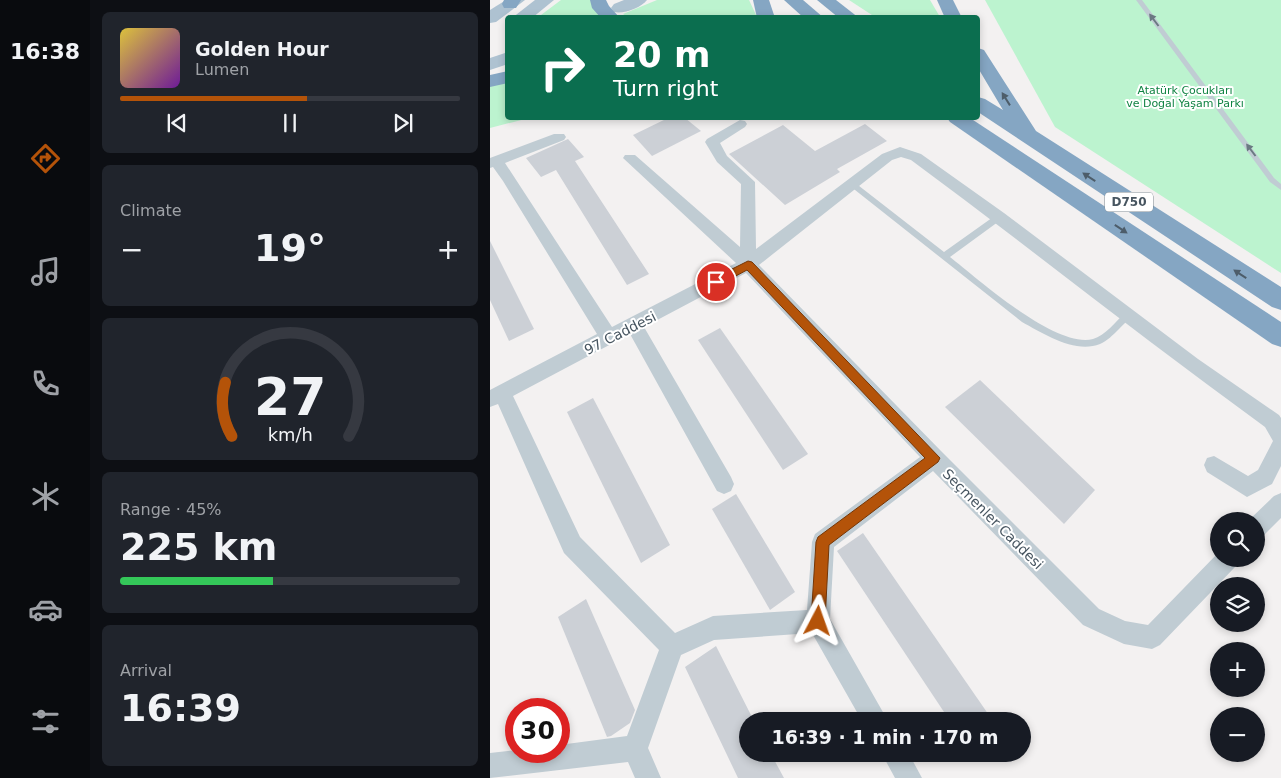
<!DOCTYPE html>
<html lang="en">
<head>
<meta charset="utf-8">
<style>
	:root { --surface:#171b24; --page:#20242c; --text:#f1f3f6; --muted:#9ea1a6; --line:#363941; --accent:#b45309 }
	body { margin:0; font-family:"DejaVu Sans",sans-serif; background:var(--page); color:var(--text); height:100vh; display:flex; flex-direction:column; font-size:19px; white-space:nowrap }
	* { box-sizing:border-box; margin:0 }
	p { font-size:16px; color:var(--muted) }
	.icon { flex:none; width:28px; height:28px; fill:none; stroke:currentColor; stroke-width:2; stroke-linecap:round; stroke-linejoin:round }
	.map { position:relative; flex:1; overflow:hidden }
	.details { display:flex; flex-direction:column; gap:12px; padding:12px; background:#0d0f14; width:400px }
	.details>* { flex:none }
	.guide { position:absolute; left:15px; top:15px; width:475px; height:105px; border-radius:5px; box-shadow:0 2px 8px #0003; background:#0b6e4f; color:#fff; overflow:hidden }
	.controls { position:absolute; left:720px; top:512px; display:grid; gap:10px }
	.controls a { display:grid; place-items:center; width:55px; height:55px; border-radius:50%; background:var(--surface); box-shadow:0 2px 8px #0003; font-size:25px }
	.speed { position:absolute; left:15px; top:698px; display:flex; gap:10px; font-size:25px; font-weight:700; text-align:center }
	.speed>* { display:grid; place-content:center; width:65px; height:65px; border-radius:50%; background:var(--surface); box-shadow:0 2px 8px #0003; line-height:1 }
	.speed .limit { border:8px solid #d22; background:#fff; color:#111 }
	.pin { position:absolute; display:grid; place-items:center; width:42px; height:42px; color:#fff; margin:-21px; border:2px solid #fff; border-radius:50%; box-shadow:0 1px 5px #0007 }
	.me { position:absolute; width:55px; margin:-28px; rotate:4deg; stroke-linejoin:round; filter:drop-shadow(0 0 4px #0008) }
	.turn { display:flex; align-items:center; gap:18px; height:105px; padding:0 25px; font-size:22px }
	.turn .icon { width:65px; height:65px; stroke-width:2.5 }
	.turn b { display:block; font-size:35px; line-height:42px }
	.big { font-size:38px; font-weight:600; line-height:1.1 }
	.details .card { flex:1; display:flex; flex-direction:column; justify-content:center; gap:8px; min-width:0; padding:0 18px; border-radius:8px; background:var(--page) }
	.details .dial { align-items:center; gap:0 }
	.dial svg { height:130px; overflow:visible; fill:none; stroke:var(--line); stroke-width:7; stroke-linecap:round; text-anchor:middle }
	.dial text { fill:var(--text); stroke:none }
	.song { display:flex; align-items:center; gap:15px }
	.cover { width:60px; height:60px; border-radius:8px; background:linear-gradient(135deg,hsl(50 70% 55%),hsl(280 70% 35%)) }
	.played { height:5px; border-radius:2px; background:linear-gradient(90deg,var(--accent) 55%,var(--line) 55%) }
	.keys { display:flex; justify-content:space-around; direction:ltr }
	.heat { display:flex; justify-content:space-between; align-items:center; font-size:28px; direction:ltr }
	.charge { height:8px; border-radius:4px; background:linear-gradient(90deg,#34c759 45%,var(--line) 0) }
	.trip { position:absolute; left:249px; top:712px; width:292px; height:50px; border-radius:25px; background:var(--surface); box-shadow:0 2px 8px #0003; font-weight:600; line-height:50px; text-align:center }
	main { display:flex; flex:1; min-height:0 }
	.tab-bar { display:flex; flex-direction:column; width:90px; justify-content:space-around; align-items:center; background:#090b0e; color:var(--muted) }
	.tab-bar .icon { width:35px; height:35px }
	.tab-bar .selected { color:var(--accent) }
	.tab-bar b { font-size:22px; color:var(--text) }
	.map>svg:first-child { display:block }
	.green { fill:#bcf3cf }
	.building { fill:#ccd0d6 }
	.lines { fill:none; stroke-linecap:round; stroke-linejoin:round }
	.lane { fill:#c0ccd3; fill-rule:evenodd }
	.street { fill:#c0ccd3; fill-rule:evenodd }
	.primary { fill:#aec2d1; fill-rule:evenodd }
	.highway { fill:#85a6c3; fill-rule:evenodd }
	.oneway { fill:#6b7982 }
	.oneway2 { fill:#4d5d6a }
	.route { fill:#b45309; stroke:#753606 }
	.labels { text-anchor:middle; stroke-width:4; stroke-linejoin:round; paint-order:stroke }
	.far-park-label { font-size:11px; fill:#108343; stroke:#fff }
	.shield { fill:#fff; stroke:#7e8890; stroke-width:1 }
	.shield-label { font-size:12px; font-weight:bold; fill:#475560 }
	.street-label { font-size:14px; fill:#475560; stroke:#fff }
</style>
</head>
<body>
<main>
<nav class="tab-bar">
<b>16:38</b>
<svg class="icon selected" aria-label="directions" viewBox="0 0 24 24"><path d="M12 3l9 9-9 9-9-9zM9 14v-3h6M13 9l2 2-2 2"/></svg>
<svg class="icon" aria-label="music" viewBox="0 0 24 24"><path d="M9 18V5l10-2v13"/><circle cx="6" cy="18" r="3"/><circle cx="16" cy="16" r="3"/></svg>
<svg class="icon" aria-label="phone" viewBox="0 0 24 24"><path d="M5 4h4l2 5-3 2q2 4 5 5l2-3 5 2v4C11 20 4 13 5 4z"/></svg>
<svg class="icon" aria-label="climate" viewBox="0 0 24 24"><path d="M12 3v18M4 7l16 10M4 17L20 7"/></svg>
<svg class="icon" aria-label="car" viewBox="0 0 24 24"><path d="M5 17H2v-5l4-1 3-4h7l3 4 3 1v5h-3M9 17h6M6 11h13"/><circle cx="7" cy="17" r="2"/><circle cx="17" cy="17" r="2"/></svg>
<svg class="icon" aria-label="filters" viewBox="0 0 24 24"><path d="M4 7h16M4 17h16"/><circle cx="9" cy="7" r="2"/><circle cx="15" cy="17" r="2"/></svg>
</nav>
<section class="details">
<div class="card">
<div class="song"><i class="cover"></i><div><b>Golden Hour</b><p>Lumen</p></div></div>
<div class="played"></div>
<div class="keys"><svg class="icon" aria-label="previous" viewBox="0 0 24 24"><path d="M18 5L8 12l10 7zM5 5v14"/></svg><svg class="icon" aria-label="pause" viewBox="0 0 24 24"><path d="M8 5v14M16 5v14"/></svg><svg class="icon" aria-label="next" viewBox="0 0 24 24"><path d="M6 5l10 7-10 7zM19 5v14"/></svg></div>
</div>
<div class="card"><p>Climate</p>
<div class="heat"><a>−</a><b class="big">19°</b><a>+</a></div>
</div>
<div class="card dial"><svg viewBox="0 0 100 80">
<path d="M14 69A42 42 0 1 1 86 69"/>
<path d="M14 69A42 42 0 0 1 10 36" stroke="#b45309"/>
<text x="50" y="56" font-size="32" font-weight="700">27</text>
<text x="50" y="72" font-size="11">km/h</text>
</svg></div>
<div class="card"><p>Range · 45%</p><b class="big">225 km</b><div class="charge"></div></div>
<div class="card"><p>Arrival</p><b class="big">16:39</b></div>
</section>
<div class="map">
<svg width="791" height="778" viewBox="0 0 791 778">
	<rect width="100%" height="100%" fill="#f3f1f1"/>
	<g class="green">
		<path d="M71,0H102L113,17H100L96,15L90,17L47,18Z"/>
		<path d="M167,0H259L267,17L139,18L133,14Z"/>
		<path d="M359,0H440L450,17H385Z"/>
		<path d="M495,0H791V273L565,127Z"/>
		<path d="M17,82L18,118H39L0,128V86Z"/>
	</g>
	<g class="building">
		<path d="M178,118H195L211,131L162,156L143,135Z"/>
		<path d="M375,124L397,141L347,169L350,172L295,205L239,154L293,125L325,151Z"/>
		<path d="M78,139L94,157L85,161L159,274L137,285L66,170L51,177L36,158Z"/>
		<path d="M0,241L44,329L19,341L0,300Z"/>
		<path d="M230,328L318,454L293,470L208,340Z"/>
		<path d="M490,380L605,490L574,524L455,407Z"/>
		<path d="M103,398L180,545L151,563L77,412Z"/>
		<path d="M246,494L305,592L280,610L222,509Z"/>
		<path d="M373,533L503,721H460L347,551Z"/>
		<path d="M96,599L145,710L140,723L121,736L117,737L68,617Z"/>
		<path d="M226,646L264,721H258V754H281L294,778H248L195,667Z"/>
	</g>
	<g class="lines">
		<g class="lane">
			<path d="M646,0H652L784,178L791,184V190L780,182Z"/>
			<path d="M360,182H364L454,252L506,215H512V219L460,257C488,279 566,349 603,339C615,336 626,321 635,313H641L642,315C638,320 633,325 629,329C623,335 617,341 610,344C585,354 554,334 532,322L360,186Z"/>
		</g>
		<g class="street">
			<path d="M250,120L255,121L257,124L255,127L230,143L237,156L265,182L266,249L392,154L410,147L431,154L514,213L708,359L789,415L791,418V466L782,484L757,497L717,472L714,465L717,458L724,456L758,476L768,470L783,441L775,427C655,340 540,248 421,160L411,157L402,160L269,265L451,451L609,609L635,621L658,625L729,552V559H748L745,567L670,645L662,649L634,644L593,625L443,471L344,547L340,619L398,721H372L322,633L224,640L191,655L158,748L171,778H145L138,762L0,778V753L26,750L69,751V745L137,736L169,650L74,553L8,404L0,407V390L107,334L13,181L3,167L0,168V158L64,134H74L76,137L74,140L15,163L122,327L246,263L133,158L135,155H145L250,247L251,184L227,162L215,142L217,139ZM256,273L430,457L325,534L322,542L317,610L223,616L185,633L90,537L23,396L140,334L227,491L234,494L241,491L244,484L241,477L154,327Z"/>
			<path d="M791,493V518L774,535L766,538V521H758L784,496Z"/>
			<path d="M392,754H419L432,778H405Z"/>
		</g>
		<g class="primary">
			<path d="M16,0H35L6,22L0,23V10Z"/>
			<path d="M45,0H64L42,18H22Z"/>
			<path d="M134,0H157C151,8 134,14 124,12L121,8L124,4Z"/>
			<path d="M18,52V64L0,70V58Z"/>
		</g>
		<g class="highway">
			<path d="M14,0H31L26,8H14L12,4Z"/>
			<path d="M100,0H116L119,6L130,18H111L102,8Z"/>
			<path d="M263,0H279L285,18H267Z"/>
			<path d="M294,0H313L334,18H314Z"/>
			<path d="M327,0H346L369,18H349Z"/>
			<path d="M447,0H463L472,18H455Z"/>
			<path d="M488,48L494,50L546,131L791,287V310L782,307L488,112V97L495,99L513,110L488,68Z"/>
			<path d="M18,71V83L0,87V75Z"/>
			<path d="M457,118H480L791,322V347L782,344L460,122Z"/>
		</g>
	</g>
	<defs><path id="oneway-solid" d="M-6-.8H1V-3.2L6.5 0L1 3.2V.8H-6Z" transform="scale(1.25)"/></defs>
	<g class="oneway">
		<use href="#oneway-solid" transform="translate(664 20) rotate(-127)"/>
		<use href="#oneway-solid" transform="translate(761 150) rotate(-127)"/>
	</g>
	<g class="oneway2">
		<use href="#oneway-solid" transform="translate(516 99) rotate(-122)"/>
		<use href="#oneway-solid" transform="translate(599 177) rotate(-147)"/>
		<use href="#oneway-solid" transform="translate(631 229) rotate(34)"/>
		<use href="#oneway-solid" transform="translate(750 274) rotate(-147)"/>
	</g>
	<path class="route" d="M258,261L262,262L450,458L448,462L339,545L335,621L333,626L328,628L323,626L321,621L326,542L328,537L435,458L257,270L229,285H222V279Z"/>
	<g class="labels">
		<g class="far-park-label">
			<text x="695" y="94">Atatürk Çocukları<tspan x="695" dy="13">ve Doğal Yaşam Parkı</tspan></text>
		</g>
		<rect class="shield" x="615" y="192.5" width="48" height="19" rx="4"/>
		<g class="shield-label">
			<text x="639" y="206">D750</text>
		</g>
		<g class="street-label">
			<text transform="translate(130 333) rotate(-27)" y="5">97 Caddesi</text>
			<text transform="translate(503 519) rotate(45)" y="5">Seçmenler Caddesi</text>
		</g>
	</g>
</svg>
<div class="controls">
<a><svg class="icon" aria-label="search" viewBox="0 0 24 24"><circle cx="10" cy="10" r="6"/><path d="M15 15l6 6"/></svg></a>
<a><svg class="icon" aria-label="layers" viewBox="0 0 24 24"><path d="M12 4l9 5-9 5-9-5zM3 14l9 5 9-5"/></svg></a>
<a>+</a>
<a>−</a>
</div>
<div class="speed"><div class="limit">30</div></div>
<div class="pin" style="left:226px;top:282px;background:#d93025"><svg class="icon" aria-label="arrive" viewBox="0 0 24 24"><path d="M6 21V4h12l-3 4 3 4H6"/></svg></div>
<svg class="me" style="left:328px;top:621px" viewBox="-20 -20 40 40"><path d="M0-17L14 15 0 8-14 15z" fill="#b45309" stroke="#fff" stroke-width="4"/></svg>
<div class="trip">16:39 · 1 min · 170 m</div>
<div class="guide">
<div class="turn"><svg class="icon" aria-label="right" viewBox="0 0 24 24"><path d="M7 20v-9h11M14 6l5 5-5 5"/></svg><div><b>20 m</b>Turn right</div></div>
</div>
</div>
</main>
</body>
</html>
